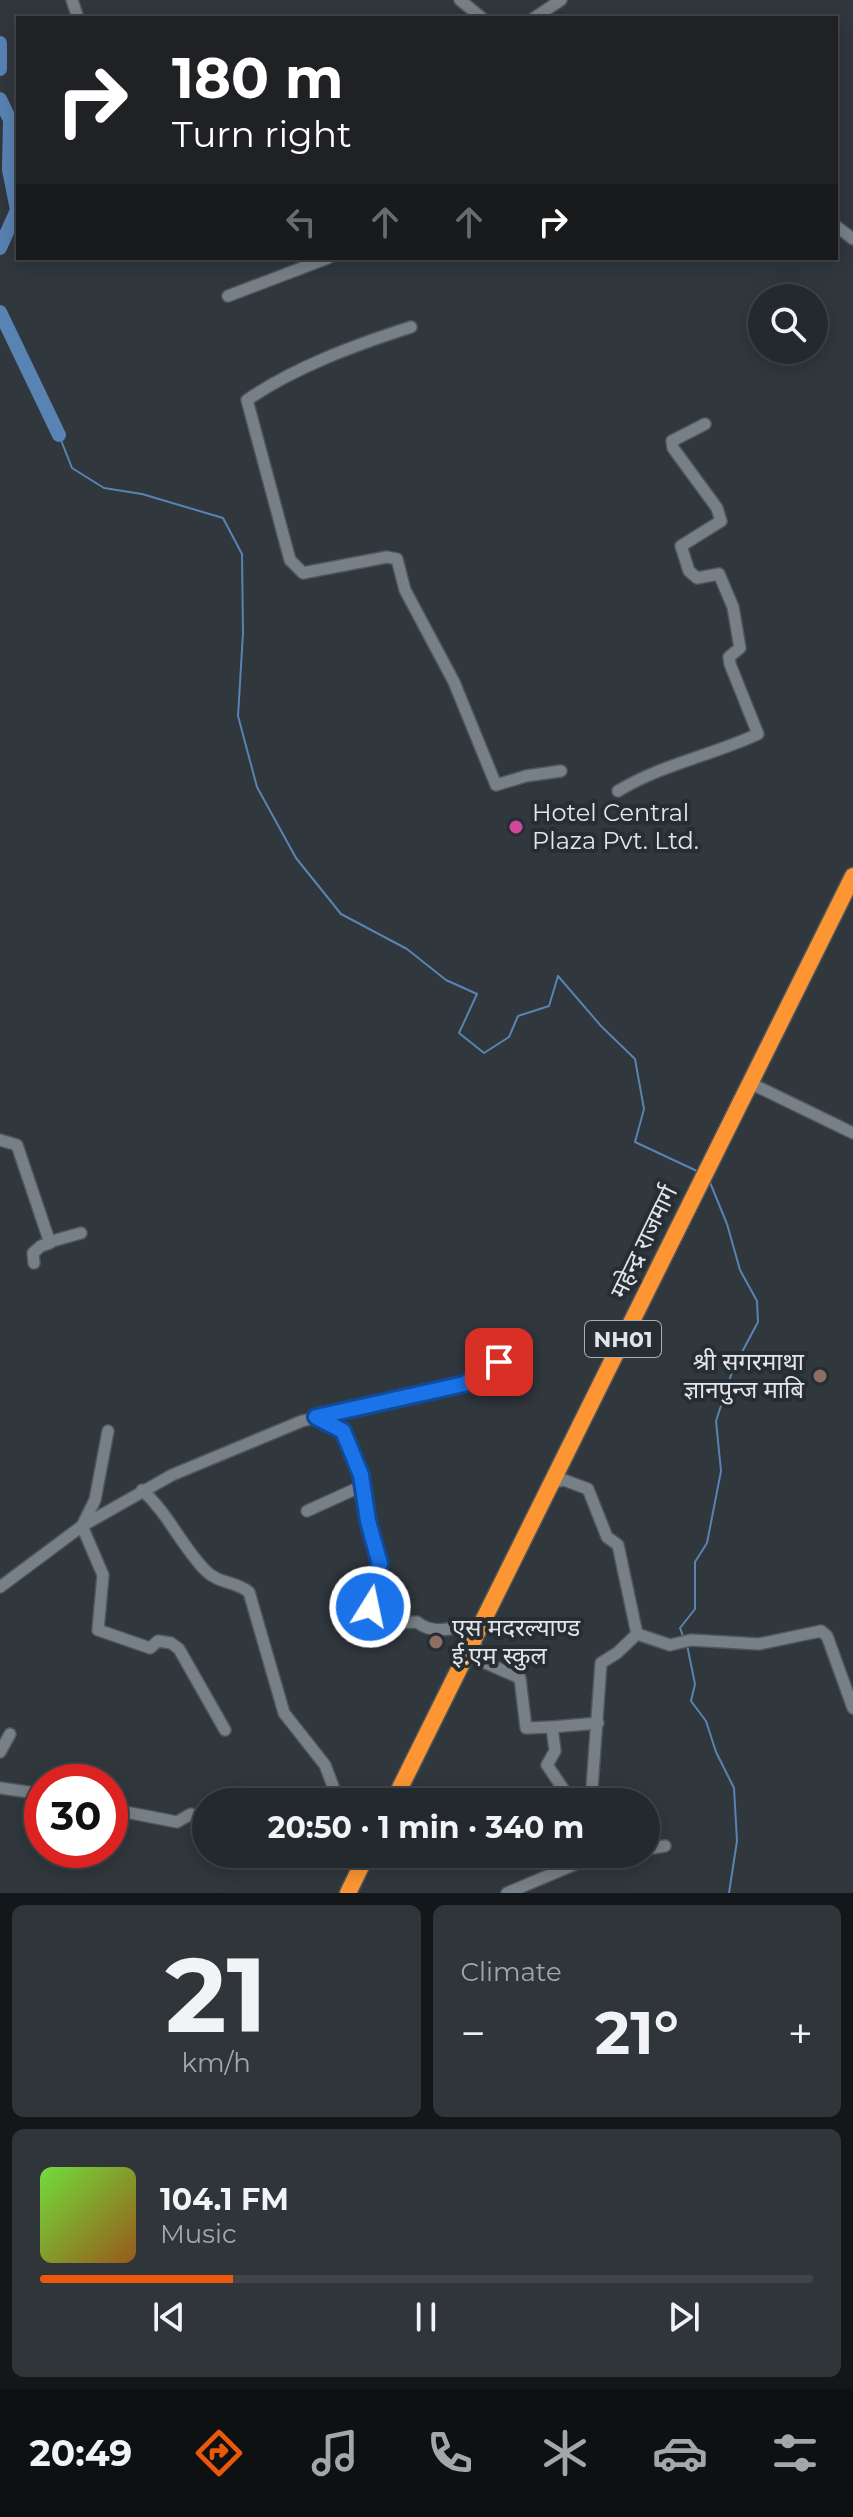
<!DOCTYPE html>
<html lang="en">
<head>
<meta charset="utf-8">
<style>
	:root { --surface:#24292e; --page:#30353a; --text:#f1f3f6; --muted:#a3a6aa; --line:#41454a; --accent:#ea580c }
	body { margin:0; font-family:Montserrat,"Noto Sans Devanagari",sans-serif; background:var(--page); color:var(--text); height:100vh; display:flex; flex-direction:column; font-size:30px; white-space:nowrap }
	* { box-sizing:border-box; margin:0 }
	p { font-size:26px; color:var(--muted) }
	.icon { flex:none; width:44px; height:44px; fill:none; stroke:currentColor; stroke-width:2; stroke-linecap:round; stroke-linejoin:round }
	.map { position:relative; height:1893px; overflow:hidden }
	.panel { display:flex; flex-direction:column; gap:12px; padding:12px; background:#141719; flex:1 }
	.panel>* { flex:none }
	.banner { position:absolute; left:16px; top:16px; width:822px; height:244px; border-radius:0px; box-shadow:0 4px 20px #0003,0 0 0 2px var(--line); background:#202124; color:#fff; overflow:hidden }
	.tools { position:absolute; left:748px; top:284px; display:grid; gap:16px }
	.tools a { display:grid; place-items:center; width:80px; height:80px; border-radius:50%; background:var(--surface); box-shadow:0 4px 20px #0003,0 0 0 2px var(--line); font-size:40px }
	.speed { position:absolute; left:24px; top:1764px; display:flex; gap:16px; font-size:40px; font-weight:700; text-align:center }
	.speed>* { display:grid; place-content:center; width:104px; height:104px; border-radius:50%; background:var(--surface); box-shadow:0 4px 20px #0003,0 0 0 2px var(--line); line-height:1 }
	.speed .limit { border:12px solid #d22; background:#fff; color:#111 }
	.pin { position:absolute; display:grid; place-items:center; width:68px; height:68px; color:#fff; margin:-34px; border-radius:16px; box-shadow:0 4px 12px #0006 }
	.me { position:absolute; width:88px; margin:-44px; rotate:10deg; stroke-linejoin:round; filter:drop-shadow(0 0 6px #0008) }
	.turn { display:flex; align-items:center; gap:28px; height:168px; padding:0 24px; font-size:36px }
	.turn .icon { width:104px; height:104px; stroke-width:2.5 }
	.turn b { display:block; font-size:56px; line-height:68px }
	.lanes { display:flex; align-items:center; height:76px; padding:0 24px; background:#0003; justify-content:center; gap:40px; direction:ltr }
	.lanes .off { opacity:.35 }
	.big { font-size:60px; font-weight:700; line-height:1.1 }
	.panel .tile { flex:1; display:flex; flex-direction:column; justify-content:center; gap:12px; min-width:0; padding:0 28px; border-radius:12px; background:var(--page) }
	.panel .dial { align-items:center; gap:0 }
	.dial b { font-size:104px; line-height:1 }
	.song { display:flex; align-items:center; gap:24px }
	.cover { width:96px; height:96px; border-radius:12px; background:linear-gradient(135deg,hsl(100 70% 55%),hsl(30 70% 35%)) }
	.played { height:8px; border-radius:4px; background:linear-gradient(90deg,var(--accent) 25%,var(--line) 25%) }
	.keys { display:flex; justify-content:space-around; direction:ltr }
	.heat { display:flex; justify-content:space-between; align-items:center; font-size:44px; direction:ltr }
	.panel .tiles { flex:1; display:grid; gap:12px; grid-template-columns:1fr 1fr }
	.tile:last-child { grid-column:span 2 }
	.trip { position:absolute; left:192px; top:1788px; width:468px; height:80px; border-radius:40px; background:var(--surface); box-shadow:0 4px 20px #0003,0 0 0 2px var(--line); font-weight:700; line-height:80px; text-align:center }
	.tabs { display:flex; height:128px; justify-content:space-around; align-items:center; background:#0e1012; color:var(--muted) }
	.tabs .icon { width:56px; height:56px }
	.tabs .active { color:var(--accent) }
	.tabs b { font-size:36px; color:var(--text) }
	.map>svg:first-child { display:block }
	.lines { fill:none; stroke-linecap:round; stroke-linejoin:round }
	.stream { stroke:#5983b3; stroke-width:2 }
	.river { stroke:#5983b3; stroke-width:14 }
	.minor-casing { stroke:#50565b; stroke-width:14 }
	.highway-casing { stroke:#50565b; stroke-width:19 }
	.minor { stroke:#788087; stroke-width:11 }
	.highway { stroke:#fd9632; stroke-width:16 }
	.route-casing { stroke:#114b97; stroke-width:20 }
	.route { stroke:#1a73e8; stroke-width:14 }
	.hotel-dot { fill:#d1479c; stroke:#262d33; stroke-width:3 }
	.education-dot { fill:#8d6e63; stroke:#262d33; stroke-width:3 }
	.labels { text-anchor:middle; stroke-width:8; stroke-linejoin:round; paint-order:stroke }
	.shield { fill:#262d33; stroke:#a9aeb2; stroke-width:2 }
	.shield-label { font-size:22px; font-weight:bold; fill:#e1e5e9 }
	.poi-label { font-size:24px; fill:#e1e5e9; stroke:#262d33; text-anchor:start }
	.street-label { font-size:24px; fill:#e1e5e9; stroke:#262d33 }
</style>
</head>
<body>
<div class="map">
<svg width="853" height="1893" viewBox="0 0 853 1893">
	<rect width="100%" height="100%" fill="#30373d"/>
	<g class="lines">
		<g class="stream">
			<path d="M59,435L72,468L104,488L142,494L223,518L242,554L243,633L238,716L257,787L296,858L341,914L407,949L446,980L477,994L459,1033L484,1053L509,1037L518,1016L549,1006L558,976L601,1026L635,1059L644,1109L635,1142L697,1171"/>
			<path d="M683,1636L680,1628L695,1609V1562L707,1543L721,1471L716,1421L733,1369L758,1322L757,1301L740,1270L727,1224L709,1180"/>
			<path d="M687,1645L695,1684L691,1701L706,1721L716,1752L734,1788L737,1841L729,1893"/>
		</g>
		<g class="river">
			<path d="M0,43V69"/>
			<path d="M0,99L10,120L9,170L17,210L0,248"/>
			<path d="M0,312L59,435"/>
		</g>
		<defs>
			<g id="minor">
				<path d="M72,0L78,18"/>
				<path d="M460,0L482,18"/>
				<path d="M534,18L561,0"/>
				<path d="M836,226L853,239"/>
				<path d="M228,296L328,258"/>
				<path d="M411,327C355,345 295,367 247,400L290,560L303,573L387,557L397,559L405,590L454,682L496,785L526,776L561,771"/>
				<path d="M618,791C660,765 713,755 758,734L730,664L729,657L740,648L733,607L719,574L697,578L689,571L681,546L721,521L717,508L673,448L672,441L705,424"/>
				<path d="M750,1083L853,1133"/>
				<path d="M0,1140L17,1145L50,1243L41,1246L33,1253L34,1263"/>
				<path d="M49,1242L81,1233"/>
				<path d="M316,1417L343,1431L361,1475L368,1521L380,1564L366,1591L375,1624L417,1622C430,1633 450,1630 465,1625L478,1630"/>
				<path d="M551,1483L564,1480L588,1489L607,1537L618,1545L637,1634L617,1653L601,1663L591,1802"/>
				<path d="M142,1490C168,1513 181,1545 205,1570C218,1584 236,1581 249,1592L284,1713L325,1765L339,1802"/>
				<path d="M307,1511L362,1486"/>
				<path d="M82,1526L103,1575L98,1630L150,1648L158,1641L171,1643L179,1649L225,1730"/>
				<path d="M82,1526L95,1500L108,1431"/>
				<path d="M0,1587L82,1526L172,1475L302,1421L464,1384L499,1362"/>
				<path d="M637,1634L670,1645L691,1640L759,1644L821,1631L827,1636L853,1708"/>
				<path d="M476,1645L472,1657L520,1678L526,1728L552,1727L555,1751L547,1765L572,1802"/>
				<path d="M552,1727L598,1723"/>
				<path d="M0,1752L10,1734"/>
				<path d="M0,1788L42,1794"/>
				<path d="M110,1809L177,1822L191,1814"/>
				<path d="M646,1849L665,1846"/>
				<path d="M507,1893L590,1858L613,1854"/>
			</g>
			<g id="highway">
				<path d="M393,1802L853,876"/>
				<path d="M348,1893L367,1854"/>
			</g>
		</defs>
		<use href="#minor" class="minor-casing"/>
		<use href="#highway" class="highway-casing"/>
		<use href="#minor" class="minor"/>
		<use href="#highway" class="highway"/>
	</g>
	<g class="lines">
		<defs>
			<path id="route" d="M370,1607L366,1591L380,1564L368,1521L361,1475L343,1431L316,1417L464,1384L499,1362"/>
		</defs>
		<use href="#route" class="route-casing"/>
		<use href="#route" class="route"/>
	</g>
	<circle class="hotel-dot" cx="516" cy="827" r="8"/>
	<g class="education-dot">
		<circle cx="820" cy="1376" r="8"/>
		<circle cx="436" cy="1642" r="8"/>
	</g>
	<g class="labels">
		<rect class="shield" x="585" y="1321" width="76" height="36" rx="6"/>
		<g class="shield-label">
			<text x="623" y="1347">NH01</text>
		</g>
		<g class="poi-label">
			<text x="532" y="821">Hotel Central<tspan x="532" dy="28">Plaza Pvt. Ltd.</tspan></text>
			<text x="804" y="1370" text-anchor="end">श्री सगरमाथा<tspan x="804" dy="28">ज्ञानपुन्ज माबि</tspan></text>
			<text x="452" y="1636">एस मदरल्याण्ड<tspan x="452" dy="28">ई.एम स्कुल</tspan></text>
		</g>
		<g class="street-label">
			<text transform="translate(644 1242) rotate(-64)" y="8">महेन्द्र राजमार्ग</text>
		</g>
	</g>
</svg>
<div class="tools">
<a><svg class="icon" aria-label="search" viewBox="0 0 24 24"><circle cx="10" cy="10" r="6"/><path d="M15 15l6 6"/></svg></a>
</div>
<div class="speed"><div class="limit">30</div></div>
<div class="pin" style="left:499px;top:1362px;background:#d93025"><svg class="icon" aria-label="arrive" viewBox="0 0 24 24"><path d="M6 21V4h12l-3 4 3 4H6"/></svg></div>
<svg class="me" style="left:370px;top:1607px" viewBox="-20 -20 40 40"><circle r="17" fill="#1a73e8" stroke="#fff" stroke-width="3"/><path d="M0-11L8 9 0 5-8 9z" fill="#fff"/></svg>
<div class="trip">20:50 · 1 min · 340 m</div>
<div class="banner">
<div class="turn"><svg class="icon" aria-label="right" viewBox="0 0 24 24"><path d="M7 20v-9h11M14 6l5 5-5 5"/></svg><div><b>180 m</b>Turn right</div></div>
<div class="lanes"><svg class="icon off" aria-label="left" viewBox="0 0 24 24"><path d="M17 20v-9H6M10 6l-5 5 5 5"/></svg><svg class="icon off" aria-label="ahead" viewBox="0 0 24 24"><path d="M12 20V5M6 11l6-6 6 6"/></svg><svg class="icon off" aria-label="ahead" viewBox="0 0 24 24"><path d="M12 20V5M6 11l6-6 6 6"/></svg><svg class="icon" aria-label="right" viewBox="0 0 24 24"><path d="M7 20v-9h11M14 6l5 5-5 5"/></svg></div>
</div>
</div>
<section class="panel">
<div class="tiles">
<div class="tile dial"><b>21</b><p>km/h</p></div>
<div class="tile"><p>Climate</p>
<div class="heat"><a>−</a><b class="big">21°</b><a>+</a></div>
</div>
<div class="tile">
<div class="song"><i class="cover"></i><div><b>104.1 FM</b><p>Music</p></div></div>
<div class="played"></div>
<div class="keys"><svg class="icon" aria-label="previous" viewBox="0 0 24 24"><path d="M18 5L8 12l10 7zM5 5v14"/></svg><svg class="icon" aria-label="pause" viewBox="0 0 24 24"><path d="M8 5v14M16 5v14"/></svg><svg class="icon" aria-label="next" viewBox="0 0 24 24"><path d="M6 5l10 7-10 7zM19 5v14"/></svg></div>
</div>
</div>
</section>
<nav class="tabs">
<b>20:49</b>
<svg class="icon active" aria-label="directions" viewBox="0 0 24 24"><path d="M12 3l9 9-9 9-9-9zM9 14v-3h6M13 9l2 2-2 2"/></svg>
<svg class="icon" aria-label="music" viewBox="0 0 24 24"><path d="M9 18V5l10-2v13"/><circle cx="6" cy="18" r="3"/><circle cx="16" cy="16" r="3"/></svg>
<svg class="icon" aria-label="phone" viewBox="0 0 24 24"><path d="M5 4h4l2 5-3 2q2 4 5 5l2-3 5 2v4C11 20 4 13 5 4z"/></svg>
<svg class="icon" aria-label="climate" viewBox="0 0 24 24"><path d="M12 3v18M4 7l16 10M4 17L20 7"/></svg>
<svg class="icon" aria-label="car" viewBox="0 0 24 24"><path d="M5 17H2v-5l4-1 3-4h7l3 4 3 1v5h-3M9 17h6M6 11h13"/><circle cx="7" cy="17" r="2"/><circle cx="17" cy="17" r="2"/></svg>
<svg class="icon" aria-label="filters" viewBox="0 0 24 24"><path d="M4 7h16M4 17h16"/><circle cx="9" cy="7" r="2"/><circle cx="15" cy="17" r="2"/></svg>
</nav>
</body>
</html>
